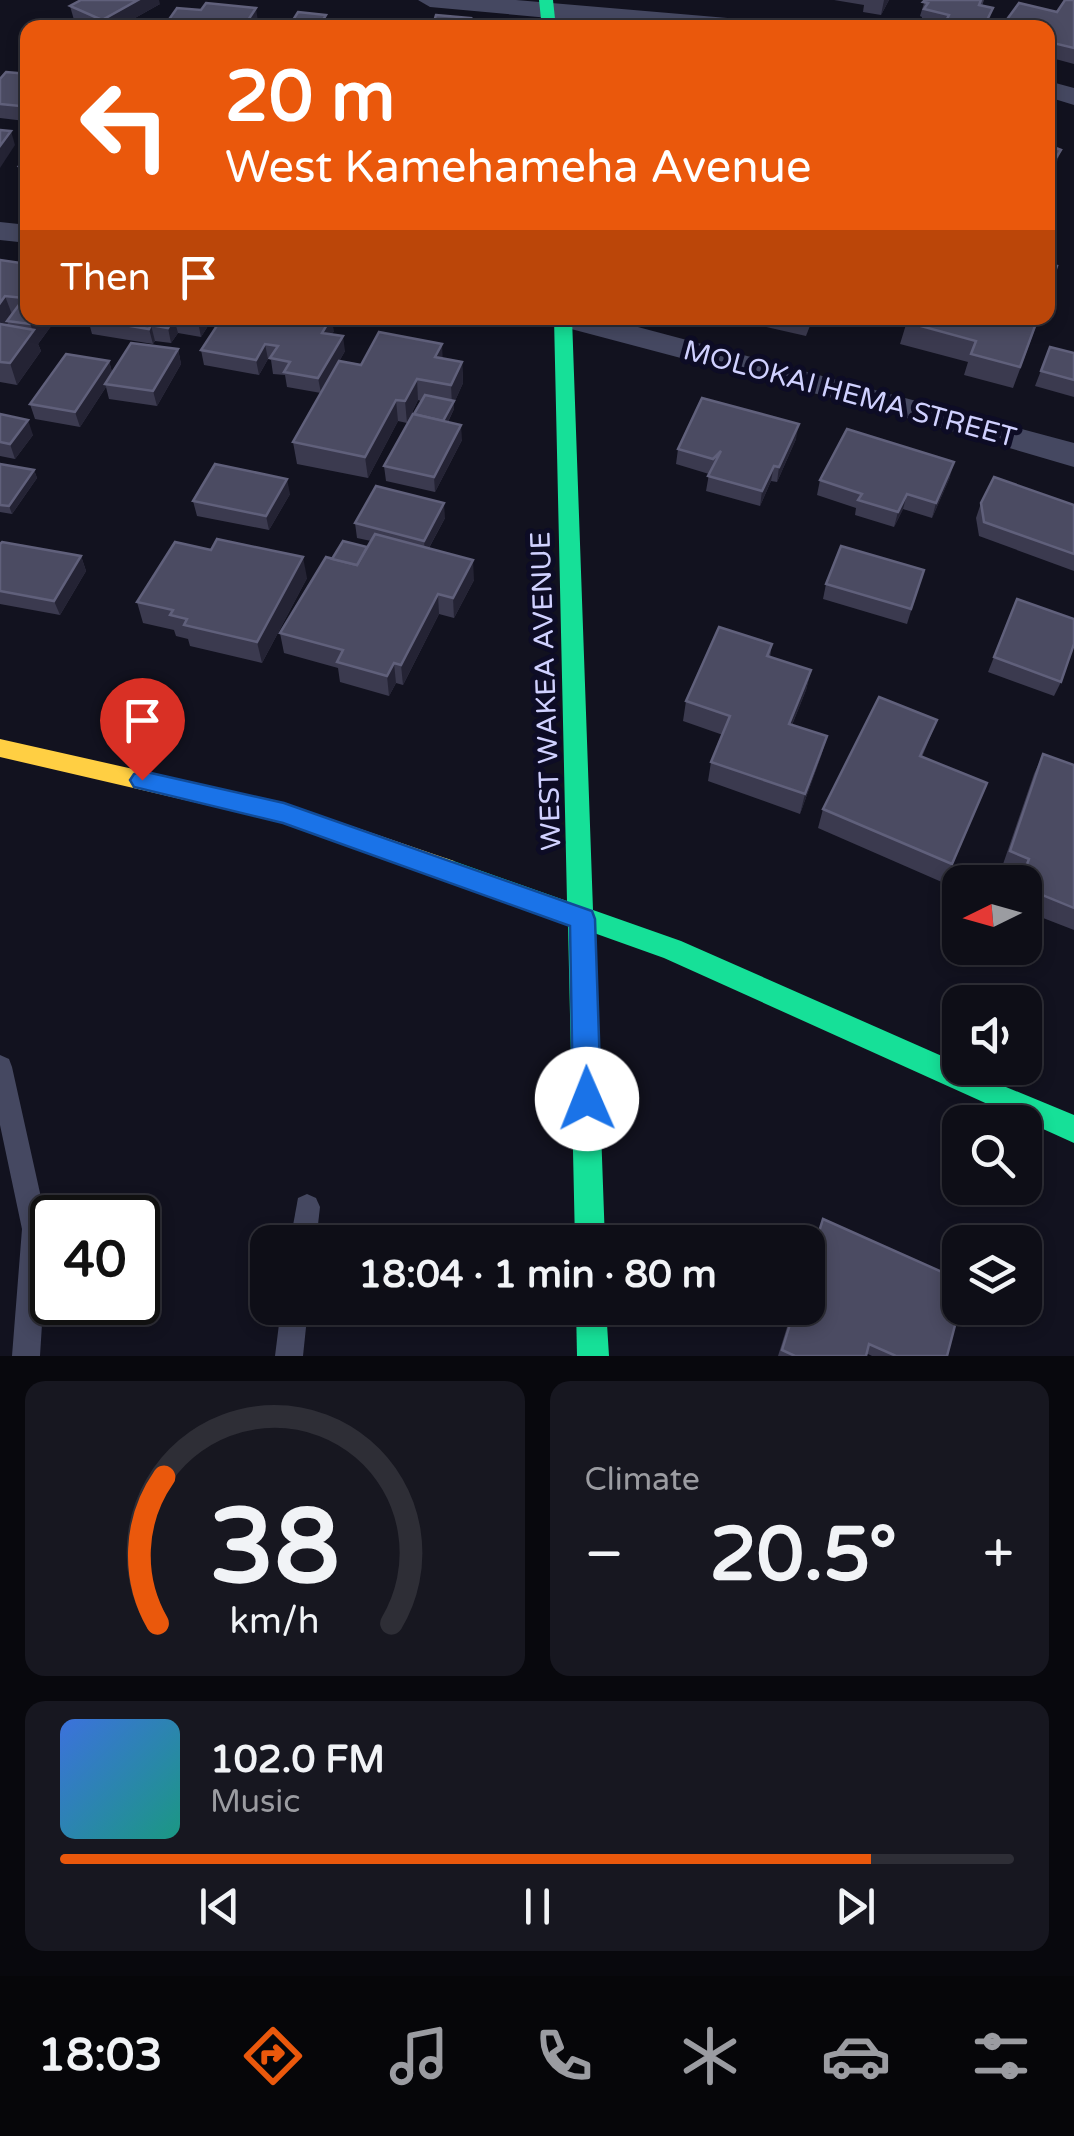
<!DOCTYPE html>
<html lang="en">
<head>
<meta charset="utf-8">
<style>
	:root { --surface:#0e0e17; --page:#171720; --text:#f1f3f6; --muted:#9b9ca1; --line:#2e2e36; --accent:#ea580c }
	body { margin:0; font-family:"Varela Round",sans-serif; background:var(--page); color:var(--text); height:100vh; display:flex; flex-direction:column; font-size:38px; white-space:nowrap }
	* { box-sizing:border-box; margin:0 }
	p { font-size:32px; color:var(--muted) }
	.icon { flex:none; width:55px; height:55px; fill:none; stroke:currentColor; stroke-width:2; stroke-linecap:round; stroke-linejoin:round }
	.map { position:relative; height:1356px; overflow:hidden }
	.panel { display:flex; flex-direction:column; gap:25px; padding:25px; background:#08080d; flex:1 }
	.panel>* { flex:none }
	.top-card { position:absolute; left:20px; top:20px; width:1035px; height:305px; border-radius:20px; box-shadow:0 5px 15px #0003,0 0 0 2px var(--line); background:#ea580c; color:#fff; overflow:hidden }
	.needle { width:65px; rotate:265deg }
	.controls { position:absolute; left:942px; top:865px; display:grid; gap:20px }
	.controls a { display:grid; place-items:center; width:100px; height:100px; border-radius:20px; background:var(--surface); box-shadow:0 5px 15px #0003,0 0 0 2px var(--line); font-size:50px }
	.speed { position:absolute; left:30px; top:1195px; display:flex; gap:20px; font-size:50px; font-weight:700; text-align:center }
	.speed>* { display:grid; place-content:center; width:130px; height:130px; border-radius:50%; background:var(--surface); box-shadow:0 5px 15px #0003,0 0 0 2px var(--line); line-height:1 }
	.speed .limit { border:5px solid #111; border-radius:15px; background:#fff; color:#111 }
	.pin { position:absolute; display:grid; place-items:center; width:85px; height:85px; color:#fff; margin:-102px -42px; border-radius:50% 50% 50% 0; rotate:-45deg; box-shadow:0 0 10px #0007 }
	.pin .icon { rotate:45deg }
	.me { position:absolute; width:110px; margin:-55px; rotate:359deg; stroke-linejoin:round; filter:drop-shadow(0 0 8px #0008) }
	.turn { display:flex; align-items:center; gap:35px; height:210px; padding:0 40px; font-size:45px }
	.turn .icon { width:130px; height:130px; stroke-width:2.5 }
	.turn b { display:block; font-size:70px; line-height:85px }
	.then { display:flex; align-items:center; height:95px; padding:0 40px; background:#0003; gap:20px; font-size:38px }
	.big { font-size:75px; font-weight:700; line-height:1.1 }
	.panel .card { flex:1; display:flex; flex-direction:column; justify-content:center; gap:15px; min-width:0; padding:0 35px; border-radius:20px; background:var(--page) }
	.panel .dial { align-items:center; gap:0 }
	.dial svg { height:260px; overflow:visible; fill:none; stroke:var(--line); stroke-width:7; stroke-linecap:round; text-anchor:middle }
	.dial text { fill:var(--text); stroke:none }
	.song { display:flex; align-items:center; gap:30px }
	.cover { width:120px; height:120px; border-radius:15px; background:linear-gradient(135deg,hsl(220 70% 55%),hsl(170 70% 35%)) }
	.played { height:10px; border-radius:5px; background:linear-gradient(90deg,var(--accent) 85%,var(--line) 85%) }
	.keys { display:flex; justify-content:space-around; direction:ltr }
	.heat { display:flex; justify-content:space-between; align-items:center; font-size:55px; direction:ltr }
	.panel .tiles { flex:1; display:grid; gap:25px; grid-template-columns:1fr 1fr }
	.card:last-child { grid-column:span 2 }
	.trip { position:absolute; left:250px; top:1225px; width:575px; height:100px; border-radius:20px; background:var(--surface); box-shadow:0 5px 15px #0003,0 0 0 2px var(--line); font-weight:700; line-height:100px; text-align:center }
	.tab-bar { display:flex; height:160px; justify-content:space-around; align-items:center; background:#060609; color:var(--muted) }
	.tab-bar .icon { width:70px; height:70px }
	.tab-bar .current { color:var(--accent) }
	.tab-bar b { font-size:45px; color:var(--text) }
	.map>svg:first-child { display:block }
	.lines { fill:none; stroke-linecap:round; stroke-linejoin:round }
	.lane { fill:#454861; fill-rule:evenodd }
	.street { fill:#454861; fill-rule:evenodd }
	.fast { fill:#16e098; fill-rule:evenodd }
	.slow { fill:#ffcf43; fill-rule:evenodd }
	.wall { fill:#3b3a4f }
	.shaded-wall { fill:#242334 }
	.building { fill:#4b4b62; stroke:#60607b; stroke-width:2.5 }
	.route { fill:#1a73e8; stroke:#114b97; stroke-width:2.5 }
	.labels { text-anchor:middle; stroke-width:10; stroke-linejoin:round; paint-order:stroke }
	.street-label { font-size:28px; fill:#d0d1ff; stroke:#0d0c25 }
</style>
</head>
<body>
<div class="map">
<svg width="1074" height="1356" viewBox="0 0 1074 1356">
	<rect width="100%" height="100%" fill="#12121f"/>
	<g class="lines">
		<g class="lane">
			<path d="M0,1055L9,1059L12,1067L48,1229L40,1356H12L22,1229L0,1125Z"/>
			<path d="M307,1194L316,1198L320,1207L316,1242H290L298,1198Z"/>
			<path d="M281,1308H308L303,1356H275Z"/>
		</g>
		<g class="street">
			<path d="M418,0H516L751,20L763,28H659L430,7Z"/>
			<path d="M1048,81L1074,88V105L1048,97Z"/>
			<path d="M0,222L28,225V243L0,240Z"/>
			<path d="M551,318H604L1074,443V467L893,414L556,325Z"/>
		</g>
		<g class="fast">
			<path d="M539,0H553L556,28H542Z"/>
			<path d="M554,318H572L593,910L681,941L960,1064V1068L1074,1115V1143L664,958L594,933L605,1242H575L568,924L436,877L433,869L436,861L445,858L567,901Z"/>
			<path d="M576,1308H606L609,1356H577Z"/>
		</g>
		<path class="slow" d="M0,739L284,803L454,861L457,869L454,877L445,880L284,823L0,757Z"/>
	</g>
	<g class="wall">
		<path d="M834,0H889L881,15L863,12L864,5Z"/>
		<path d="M925,0H984L982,6L990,22L987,28H940L921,24L922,17L920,16Z"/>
		<path d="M1074,0V64L1048,57V28H1003L1005,22L1057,12Z"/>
		<path d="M160,4L117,28H91L74,20L70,6Z"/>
		<path d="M28,47V66H25L21,51Z"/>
		<path d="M28,74V117L25,121L0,118V79Z"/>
		<path d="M28,154V181L24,180L19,166Z"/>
		<path d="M0,260L28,264V318H57L38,344L41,351L17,385L0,382Z"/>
		<path d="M213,318L201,337L178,333L171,343L155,341L153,344L92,334L88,319Z"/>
		<path d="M759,318H813L806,336L758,325Z"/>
		<path d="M833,318H858L856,323Z"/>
		<path d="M908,318H1039L1013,388L964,375L968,362L900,344Z"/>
		<path d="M334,331L332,334L345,351L321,393L287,387L285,375L273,374L271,360L268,359L259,375L204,365L201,350Z"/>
		<path d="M1050,347L1074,353V397L1035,386Z"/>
		<path d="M178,349L181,364L157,406L109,399L106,387L80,427L35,419L30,404L109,361L112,372Z"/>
		<path d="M443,359L462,362L463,383L454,403V409L448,422L462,440L435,492L386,481L384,466L421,401L418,400L407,423L398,421L368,478L297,464L293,442L361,365Z"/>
		<path d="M0,414L33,435L15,459L0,456Z"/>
		<path d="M796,439L777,482L771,481L760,506L706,491L709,474L676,464L678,449Z"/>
		<path d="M0,464L34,470L37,478L12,514L0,512Z"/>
		<path d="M950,477L932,518L903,509L894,527L855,515L856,508L817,495L820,480Z"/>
		<path d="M290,494L269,530L197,516L193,501Z"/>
		<path d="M981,503L1074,505V571L979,536L976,518Z"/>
		<path d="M445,518L429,548L474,580L454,618L439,614L403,685L396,683L389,696L340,682L338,668L284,653L280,633L332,559L367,547L371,541L357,538L355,523Z"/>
		<path d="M0,544L81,556L86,571L60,615L0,604Z"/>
		<path d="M924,570L907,624L823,599L826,584Z"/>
		<path d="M307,578L262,663L190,646L188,639L176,636L174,630L143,623L137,602Z"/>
		<path d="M1017,599L1061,682L1054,696L988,672Z"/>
		<path d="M772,644L770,657L811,670L806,690L792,725L827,736L821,756L800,814L708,781L711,762L723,735L683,721L686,701Z"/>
		<path d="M937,720L922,757L987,783L944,883L818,828L823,809Z"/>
		<path d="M1043,754L1074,765V930L1025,911V882H1018L1019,878L1001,870L1034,774Z"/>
		<path d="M823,1219L947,1356H872L866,1353V1356H778L793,1308H808V1263Z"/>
	</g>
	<g class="shaded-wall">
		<path d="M138,0H159L160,4L117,28H104L102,20Z"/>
		<path d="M884,0H889L881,15Z"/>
		<path d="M256,8L258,22L254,28H243Z"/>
		<path d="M993,8L987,28H983Z"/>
		<path d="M28,96V117L25,121L20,106Z"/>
		<path d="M11,131L15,145L0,168V146Z"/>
		<path d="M1061,150L1054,171L1048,182L1050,168Z"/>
		<path d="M5,296L13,317L7,321L8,323L0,334V303Z"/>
		<path d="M35,318H57L38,344L41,351L17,385L10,363L33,331L30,324Z"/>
		<path d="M174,318L178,333L171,343L168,328Z"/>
		<path d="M201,318H213L201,337L198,322Z"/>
		<path d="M331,318L334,331L324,348L322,333Z"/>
		<path d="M151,325L155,341L153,344L149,329Z"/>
		<path d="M343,336L345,351L321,393L318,378Z"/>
		<path d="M265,344L268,359L259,375L256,360Z"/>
		<path d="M442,344L443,365L435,357Z"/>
		<path d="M178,349L181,364L157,406L153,391Z"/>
		<path d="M109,361L113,376L105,384L106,387L80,427L75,412Z"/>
		<path d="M462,362L463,383L454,403V409L444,429L443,421L452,405L451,385Z"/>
		<path d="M417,379L418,400L407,423L405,401Z"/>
		<path d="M396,400L398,421L368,478L365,457Z"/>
		<path d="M28,420L33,435L15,459L10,444Z"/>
		<path d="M799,424L796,439L777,482L779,467Z"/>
		<path d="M461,425L462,440L435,492L434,477Z"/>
		<path d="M954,462L950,477L932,518L936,503Z"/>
		<path d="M774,466L771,481L760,506L762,491Z"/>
		<path d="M34,470L37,478L12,514L9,506Z"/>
		<path d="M287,479L290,494L269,530L266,516Z"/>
		<path d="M907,494L903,509L894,527L898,512Z"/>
		<path d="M444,503L445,518L425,555L424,541Z"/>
		<path d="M81,556L86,571L60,615L54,601Z"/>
		<path d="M303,557L307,578L262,663L257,642Z"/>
		<path d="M473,560L474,580L454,618L453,598Z"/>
		<path d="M438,594L439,614L403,685L401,665Z"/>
		<path d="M394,663L396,683L389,696L387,676Z"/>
		<path d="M811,670L806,690L784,744L789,724Z"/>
		<path d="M827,736L821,756L800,814L805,794Z"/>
	</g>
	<g class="building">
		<path d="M81,0H138L102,20L70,6Z"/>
		<path d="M925,0H981L979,5L993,8L983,28H967L945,23L949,15L924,9L928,3L923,2Z"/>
		<path d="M1065,0H1074V48L1049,42L1054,35L1048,33V28H1024L1005,22L1019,3L1057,12Z"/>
		<path d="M206,3L256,8L243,28L198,25L196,28H163L177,8L201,10Z"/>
		<path d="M298,12L326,15L323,20L332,21L330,23L352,28H288Z"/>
		<path d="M436,15L471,18L468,28H432Z"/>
		<path d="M6,72L28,74V96L20,106L0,104V79Z"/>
		<path d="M0,130L11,131L0,146Z"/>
		<path d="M1048,145L1061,150L1050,168H1048Z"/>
		<path d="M28,154V167L19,166Z"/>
		<path d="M0,260L28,264V318H35L30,324L7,321L24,298L5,296L0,303Z"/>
		<path d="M1048,264L1057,266L1048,292Z"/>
		<path d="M89,318H201L198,322L174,318L168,328L151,325L149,329L88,319Z"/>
		<path d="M222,318H331L322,333L343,336L318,378L284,372L290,362L270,358L278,346L265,344L256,360L201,350Z"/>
		<path d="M908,318H1038L1020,367L971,354L976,341L906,322Z"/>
		<path d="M0,324L34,330L10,363L0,362Z"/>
		<path d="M379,332L442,344L435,357L462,362L451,385L417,379L405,401L396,400L365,457L293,442L339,361L361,365Z"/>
		<path d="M131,343L178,349L153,391L105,384Z"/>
		<path d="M1050,347L1074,353V380L1041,371Z"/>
		<path d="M66,354L109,361L75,412L30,404Z"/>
		<path d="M425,395L454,401L443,421L414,414Z"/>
		<path d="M702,398L799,424L779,467L774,466L762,491L708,476L721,451L713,459L678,449Z"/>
		<path d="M0,414L28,420L10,444L0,442Z"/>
		<path d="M413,414L461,425L434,477L384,466Z"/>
		<path d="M847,429L954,462L936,503L907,494L898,512L858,500L862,494L820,480Z"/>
		<path d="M0,464L34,470L9,506L0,505Z"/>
		<path d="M215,464L287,479L266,516L193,501Z"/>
		<path d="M994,477L1074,505V554L984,522L981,503Z"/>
		<path d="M376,486L444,503L424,541L355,523Z"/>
		<path d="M375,534L473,560L453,598L438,594L401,665L394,663L387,676L337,662L343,650L280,633L326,557L357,565Z"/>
		<path d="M217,539L303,557L257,642L184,625L187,619L170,615L173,610L137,602L175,542L211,550Z"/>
		<path d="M343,541L367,547L357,565L332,559Z"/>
		<path d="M2,542L81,556L54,601L0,591V544Z"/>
		<path d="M841,546L924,570L911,609L826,584Z"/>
		<path d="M1017,599L1074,619V644L1061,682L994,657Z"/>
		<path d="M719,627L772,644L767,656L811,670L789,724L827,736L805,794L711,762L730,716L686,701Z"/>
		<path d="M879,697L937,720L920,756L987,783L952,864L823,809Z"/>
		<path d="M1043,754L1074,765V908L1025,888V882H1020L1029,859L1010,851Z"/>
		<path d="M823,1219L960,1280V1306L947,1356H896L869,1344L866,1356H795L782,1350L795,1308H808V1267Z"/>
	</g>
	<path class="route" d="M142,771L284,803L592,911L595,919L601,1099L597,1108L587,1112L577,1108L573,1099L570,926L283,823L134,787L130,780L134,774Z"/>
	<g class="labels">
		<g class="street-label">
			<text transform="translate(850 393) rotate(15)" y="10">MOLOKAI HEMA STREET</text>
			<text transform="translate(545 691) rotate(-92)" y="10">WEST WAKEA AVENUE</text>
		</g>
	</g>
</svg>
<div class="controls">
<a><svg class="needle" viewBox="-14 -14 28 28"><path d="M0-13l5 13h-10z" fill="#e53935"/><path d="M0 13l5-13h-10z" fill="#9b9ca1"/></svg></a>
<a><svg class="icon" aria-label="sound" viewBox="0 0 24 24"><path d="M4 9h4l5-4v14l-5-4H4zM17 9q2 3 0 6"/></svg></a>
<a><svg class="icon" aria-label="search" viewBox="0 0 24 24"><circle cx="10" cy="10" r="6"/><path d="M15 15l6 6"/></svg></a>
<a><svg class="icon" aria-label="layers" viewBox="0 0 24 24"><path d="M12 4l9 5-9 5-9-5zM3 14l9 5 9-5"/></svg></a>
</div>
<div class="speed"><div class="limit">40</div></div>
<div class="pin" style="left:142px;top:780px;background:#d93025"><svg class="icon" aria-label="arrive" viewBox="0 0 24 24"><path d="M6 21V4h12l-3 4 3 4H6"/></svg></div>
<svg class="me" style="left:587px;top:1099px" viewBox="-20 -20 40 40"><circle r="19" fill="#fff"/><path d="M0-13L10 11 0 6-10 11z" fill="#1a73e8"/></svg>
<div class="trip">18:04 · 1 min · 80 m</div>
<div class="top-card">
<div class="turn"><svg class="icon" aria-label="left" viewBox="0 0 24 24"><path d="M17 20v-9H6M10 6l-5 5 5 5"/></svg><div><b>20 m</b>West Kamehameha Avenue</div></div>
<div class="then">Then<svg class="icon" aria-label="arrive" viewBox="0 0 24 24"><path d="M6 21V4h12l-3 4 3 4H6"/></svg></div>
</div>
</div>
<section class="panel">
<div class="tiles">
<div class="card dial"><svg viewBox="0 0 100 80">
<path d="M14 69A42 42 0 1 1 86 69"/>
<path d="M14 69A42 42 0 0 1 16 24" stroke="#ea580c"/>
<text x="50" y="56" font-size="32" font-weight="700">38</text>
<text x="50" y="72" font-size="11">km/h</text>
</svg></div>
<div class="card"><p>Climate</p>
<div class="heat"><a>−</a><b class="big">20.5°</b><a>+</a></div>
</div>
<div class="card">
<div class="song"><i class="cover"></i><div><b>102.0 FM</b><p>Music</p></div></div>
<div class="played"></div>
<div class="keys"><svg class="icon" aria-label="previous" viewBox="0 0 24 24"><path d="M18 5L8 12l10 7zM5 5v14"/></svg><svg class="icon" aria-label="pause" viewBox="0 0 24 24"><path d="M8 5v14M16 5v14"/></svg><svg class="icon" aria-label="next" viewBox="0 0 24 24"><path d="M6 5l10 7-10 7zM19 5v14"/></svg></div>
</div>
</div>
</section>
<nav class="tab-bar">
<b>18:03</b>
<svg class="icon current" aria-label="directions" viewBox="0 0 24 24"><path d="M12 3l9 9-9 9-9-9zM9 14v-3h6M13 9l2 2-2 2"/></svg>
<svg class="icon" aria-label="music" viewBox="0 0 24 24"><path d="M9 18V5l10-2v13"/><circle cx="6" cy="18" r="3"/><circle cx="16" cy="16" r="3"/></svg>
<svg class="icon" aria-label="phone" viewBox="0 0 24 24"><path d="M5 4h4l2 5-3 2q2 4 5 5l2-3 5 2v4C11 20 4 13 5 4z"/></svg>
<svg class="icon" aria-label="climate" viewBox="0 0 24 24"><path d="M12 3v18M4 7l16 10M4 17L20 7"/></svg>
<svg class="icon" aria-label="car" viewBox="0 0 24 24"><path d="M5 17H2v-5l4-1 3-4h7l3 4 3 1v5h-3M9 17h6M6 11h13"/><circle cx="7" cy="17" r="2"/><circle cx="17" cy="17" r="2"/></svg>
<svg class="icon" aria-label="filters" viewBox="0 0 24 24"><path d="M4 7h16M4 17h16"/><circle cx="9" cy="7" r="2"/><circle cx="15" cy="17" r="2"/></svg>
</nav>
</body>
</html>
